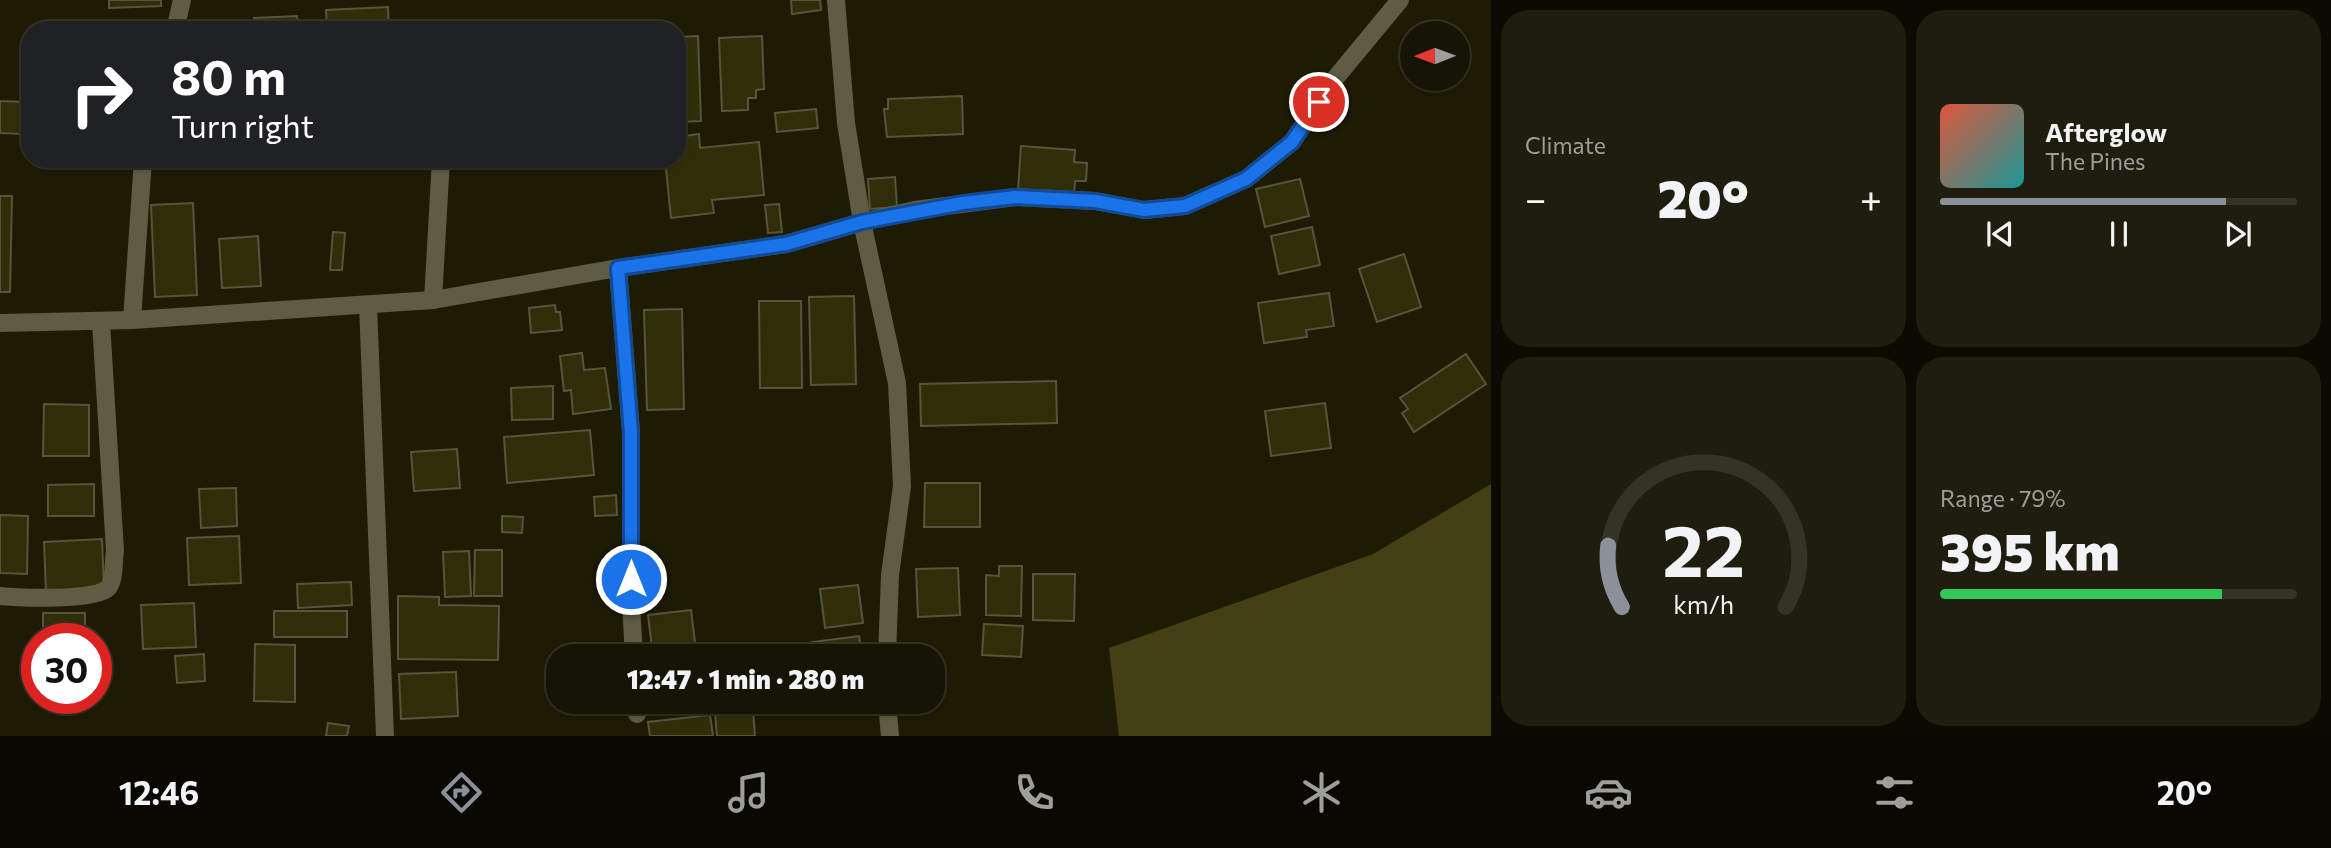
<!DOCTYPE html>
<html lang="en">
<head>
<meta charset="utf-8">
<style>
	:root { --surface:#161404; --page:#1f1d0e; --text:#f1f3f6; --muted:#9e9e9a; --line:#353326; --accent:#8c9099 }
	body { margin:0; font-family:Commissioner,sans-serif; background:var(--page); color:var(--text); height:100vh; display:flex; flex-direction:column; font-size:26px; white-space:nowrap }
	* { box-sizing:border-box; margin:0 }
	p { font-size:23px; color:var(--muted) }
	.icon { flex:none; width:38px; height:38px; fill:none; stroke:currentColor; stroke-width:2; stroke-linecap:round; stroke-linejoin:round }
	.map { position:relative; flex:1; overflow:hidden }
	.panel { display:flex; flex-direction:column; gap:10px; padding:10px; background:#0c0b02; width:840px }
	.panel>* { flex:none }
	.top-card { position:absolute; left:21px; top:21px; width:665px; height:147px; border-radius:28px; box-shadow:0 2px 5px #0004,0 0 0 2px var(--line); background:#202124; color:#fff; overflow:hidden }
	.needle { width:46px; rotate:269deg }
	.fabs { position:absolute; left:1400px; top:21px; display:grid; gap:14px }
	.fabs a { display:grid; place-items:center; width:70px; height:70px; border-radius:50%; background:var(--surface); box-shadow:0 2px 5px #0004,0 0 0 2px var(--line); font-size:35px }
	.speed { position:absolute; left:21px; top:623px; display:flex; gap:14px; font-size:35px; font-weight:700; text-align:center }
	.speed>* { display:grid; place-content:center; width:91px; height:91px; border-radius:50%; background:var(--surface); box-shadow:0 2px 5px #0004,0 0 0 2px var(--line); line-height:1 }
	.speed .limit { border:10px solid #d22; background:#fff; color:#111 }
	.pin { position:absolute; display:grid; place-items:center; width:60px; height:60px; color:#fff; margin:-30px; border:4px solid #fff; border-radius:50%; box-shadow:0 2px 7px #0007 }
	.me { position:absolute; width:77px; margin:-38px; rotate:0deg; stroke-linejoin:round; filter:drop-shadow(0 0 5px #0008) }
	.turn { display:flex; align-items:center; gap:24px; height:147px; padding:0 35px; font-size:32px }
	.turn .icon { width:91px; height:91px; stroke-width:2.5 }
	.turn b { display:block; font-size:49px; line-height:60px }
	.big { font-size:52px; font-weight:800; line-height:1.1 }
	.panel .card { flex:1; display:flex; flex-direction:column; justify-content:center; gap:10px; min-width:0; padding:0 24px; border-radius:28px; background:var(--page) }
	.panel .dial { align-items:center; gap:0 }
	.dial svg { height:182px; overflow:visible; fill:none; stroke:var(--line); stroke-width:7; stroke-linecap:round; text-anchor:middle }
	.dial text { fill:var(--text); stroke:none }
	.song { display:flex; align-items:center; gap:21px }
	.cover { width:84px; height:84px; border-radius:10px; background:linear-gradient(135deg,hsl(10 70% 55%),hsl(180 70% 35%)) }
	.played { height:7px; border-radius:4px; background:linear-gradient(90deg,var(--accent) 80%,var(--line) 80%) }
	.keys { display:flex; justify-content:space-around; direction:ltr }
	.heat { display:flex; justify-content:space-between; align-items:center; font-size:38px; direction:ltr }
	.charge { height:10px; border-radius:5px; background:linear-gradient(90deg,#34c759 79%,var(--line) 0) }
	.panel .tiles { flex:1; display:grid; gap:10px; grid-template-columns:repeat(2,1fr) }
	.trip { position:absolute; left:546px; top:644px; width:399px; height:70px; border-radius:28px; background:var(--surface); box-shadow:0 2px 5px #0004,0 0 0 2px var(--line); font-weight:800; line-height:70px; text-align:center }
	.tabs { display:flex; height:112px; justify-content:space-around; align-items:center; background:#090802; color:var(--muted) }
	.tabs .icon { width:49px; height:49px }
	.tabs .current { color:var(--accent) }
	.tabs b { font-size:32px; color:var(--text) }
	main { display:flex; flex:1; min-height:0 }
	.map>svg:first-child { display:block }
	.green { fill:#444013 }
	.building { fill:#302d09; stroke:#56543c; stroke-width:2 }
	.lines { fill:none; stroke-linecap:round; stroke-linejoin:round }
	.minor { stroke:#5f5c43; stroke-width:18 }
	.route-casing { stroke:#114b97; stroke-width:18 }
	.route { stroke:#1a73e8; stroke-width:12 }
</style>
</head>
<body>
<main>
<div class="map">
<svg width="1491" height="736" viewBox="0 0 1491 736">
	<rect width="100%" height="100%" fill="#1e1b05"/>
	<path class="green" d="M1491,484V736H1119L1109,648L1373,554Z"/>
	<g class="building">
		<path d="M109,0H161V6L109,8Z"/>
		<path d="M791,0H820L821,10L792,14Z"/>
		<path d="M388,7L389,30H327L326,10Z"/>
		<path d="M297,16L298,30H254V18Z"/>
		<path d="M698,36L701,121L677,122V37Z"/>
		<path d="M762,36L764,89L756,90V98H748V110L722,111L719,38Z"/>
		<path d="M962,96L963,134L887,137L884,109H888V99Z"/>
		<path d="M0,101L23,102L22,134L0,133Z"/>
		<path d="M816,109L818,128L777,132L775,113Z"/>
		<path d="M699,134L700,148L759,142L764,195L712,200L714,213L671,218L665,159H677V137Z"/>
		<path d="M1021,146L1075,150L1074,162L1087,163L1086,181H1075L1074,194L1018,190Z"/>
		<path d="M895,177L897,207L870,209L868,179Z"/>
		<path d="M1300,179L1309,216L1265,227L1256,189Z"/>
		<path d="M0,196H12L10,292H0Z"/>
		<path d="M193,203L197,295L155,297L151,205Z"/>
		<path d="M779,204L782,232L768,233L765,205Z"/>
		<path d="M1312,227L1320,265L1279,274L1271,236Z"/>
		<path d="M333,232L345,233L342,270H330Z"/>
		<path d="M258,236L261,286L222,288L219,239Z"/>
		<path d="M1404,254L1421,307L1377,322L1359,269Z"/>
		<path d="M1329,293L1334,326L1306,330L1307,337L1264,343L1258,303Z"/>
		<path d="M854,296L856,384L811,385L809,297Z"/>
		<path d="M759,301H801L802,388H760Z"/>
		<path d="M555,305L556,312H560L562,330L531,333L529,308Z"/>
		<path d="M682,309L684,409L647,410L644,310Z"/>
		<path d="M582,353L584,370L605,368L611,409L573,414L571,390L564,391L560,356Z"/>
		<path d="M1466,354L1486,384L1414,432L1402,413L1408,409L1400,398Z"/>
		<path d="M1056,381L1057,423L921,426L920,384Z"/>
		<path d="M553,386V419L512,420L511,388Z"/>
		<path d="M1325,403L1331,448L1271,456L1265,411Z"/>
		<path d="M44,404L89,405V456H43Z"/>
		<path d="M590,430L594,475L507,483L504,437Z"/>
		<path d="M457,449L460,488L414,491L411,452Z"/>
		<path d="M925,483H980V527H924Z"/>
		<path d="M94,484V516H48V485Z"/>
		<path d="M236,488L237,526L201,528L199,489Z"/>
		<path d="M616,495L617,515L595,516L594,497Z"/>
		<path d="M0,515L28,516L27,574L0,573Z"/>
		<path d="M502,516L523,517L522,533L502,532Z"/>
		<path d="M239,536L241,583L189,585L187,538Z"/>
		<path d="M102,539L104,589L46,592L44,542Z"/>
		<path d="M475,550H502V596H474Z"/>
		<path d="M469,551L471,596L445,597L443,552Z"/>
		<path d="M999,566H1022L1021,616L986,615V575L999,576Z"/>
		<path d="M958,568L960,615L918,617L916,569Z"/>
		<path d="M1033,574H1075L1074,621L1033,620Z"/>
		<path d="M351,582L352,605L298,608L297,584Z"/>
		<path d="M858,585L863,623L825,628L820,589Z"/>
		<path d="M398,596L439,597V605L499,606L498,660L398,659Z"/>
		<path d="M194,603L196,647L143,649L141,605Z"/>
		<path d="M691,610L696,651L653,656L648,615Z"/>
		<rect x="274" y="611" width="73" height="26"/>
		<rect x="43" y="613" width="42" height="26"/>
		<path d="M984,624L1023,626L1021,657L982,655Z"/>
		<path d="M859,636L862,656H814L812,642Z"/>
		<path d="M255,644L295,645V702L254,701Z"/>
		<path d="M204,654L205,681L177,683L175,656Z"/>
		<path d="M456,672L458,716L401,719L399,674Z"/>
		<path d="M833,702H869L870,714L833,715Z"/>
		<path d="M753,710L755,736H717L715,713Z"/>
		<path d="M710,715L713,736H650L648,722Z"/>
		<path d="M328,723L349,726L347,736H326Z"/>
	</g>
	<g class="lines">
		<g class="minor">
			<path d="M836,0L846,123L862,222L897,383L902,486L890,575L887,656"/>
			<path d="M175,30L182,0"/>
			<path d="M618,268L631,433V604L634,656"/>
			<path d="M433,300L441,159"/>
			<path d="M368,305L385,736"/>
			<path d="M132,320L143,159"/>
			<path d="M0,323L132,320L433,300L618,268L786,244L862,222L915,210L1015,197L1095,201L1144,210L1185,206L1246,179L1292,142L1333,81L1400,0"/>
			<path d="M0,596C19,598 96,601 108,588C115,580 113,562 115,551L101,322"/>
			<path d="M636,702L637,714"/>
			<path d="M887,702L890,736"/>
		</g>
	</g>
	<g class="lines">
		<defs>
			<path id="route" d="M631,579V433L618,268L786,244L862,222L963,203L1015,197L1095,201L1144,210L1185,206L1246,179L1292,142L1319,102"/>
		</defs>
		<use href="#route" class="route-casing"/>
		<use href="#route" class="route"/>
	</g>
</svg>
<div class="fabs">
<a><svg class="needle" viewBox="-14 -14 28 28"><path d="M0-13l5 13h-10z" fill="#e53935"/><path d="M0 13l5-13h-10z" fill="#9e9e9a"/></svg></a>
</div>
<div class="speed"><div class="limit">30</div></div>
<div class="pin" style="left:1319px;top:102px;background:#d93025"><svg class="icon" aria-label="arrive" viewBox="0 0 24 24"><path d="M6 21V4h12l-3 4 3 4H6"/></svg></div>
<svg class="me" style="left:631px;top:579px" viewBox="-20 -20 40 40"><circle r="17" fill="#1a73e8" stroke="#fff" stroke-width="3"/><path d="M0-11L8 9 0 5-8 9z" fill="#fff"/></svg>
<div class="trip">12:47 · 1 min · 280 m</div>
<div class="top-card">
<div class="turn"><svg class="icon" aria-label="right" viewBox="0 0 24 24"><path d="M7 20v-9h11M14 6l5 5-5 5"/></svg><div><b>80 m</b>Turn right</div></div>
</div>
</div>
<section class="panel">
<div class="tiles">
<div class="card"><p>Climate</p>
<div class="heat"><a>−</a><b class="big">20°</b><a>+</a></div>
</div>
<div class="card">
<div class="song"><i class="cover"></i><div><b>Afterglow</b><p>The Pines</p></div></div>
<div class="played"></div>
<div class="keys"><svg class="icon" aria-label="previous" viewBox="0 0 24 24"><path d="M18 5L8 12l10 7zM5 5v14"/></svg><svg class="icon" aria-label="pause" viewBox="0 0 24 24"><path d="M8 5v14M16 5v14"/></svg><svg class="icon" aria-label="next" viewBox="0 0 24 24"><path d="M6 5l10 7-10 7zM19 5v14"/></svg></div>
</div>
<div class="card dial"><svg viewBox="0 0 100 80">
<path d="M14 69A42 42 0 1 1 86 69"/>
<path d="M14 69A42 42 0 0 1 8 42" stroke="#8c9099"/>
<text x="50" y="56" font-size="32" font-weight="700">22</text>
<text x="50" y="72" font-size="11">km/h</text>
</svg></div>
<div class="card"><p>Range · 79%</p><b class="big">395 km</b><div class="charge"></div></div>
</div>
</section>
</main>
<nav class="tabs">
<b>12:46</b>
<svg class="icon current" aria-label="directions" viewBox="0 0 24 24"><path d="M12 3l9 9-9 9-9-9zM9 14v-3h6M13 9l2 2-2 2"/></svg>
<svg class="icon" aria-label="music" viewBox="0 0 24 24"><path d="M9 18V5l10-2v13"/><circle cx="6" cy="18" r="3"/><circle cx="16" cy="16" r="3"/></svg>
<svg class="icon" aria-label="phone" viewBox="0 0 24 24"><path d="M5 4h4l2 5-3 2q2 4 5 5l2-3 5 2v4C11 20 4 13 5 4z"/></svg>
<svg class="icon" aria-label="climate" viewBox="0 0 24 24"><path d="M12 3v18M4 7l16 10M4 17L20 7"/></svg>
<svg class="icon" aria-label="car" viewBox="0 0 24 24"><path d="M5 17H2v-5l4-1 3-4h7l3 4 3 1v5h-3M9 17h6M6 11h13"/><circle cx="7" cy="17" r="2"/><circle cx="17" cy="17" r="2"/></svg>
<svg class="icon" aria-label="filters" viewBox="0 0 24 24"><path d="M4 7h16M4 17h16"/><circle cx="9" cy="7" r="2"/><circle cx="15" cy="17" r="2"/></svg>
<b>20°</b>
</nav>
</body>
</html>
